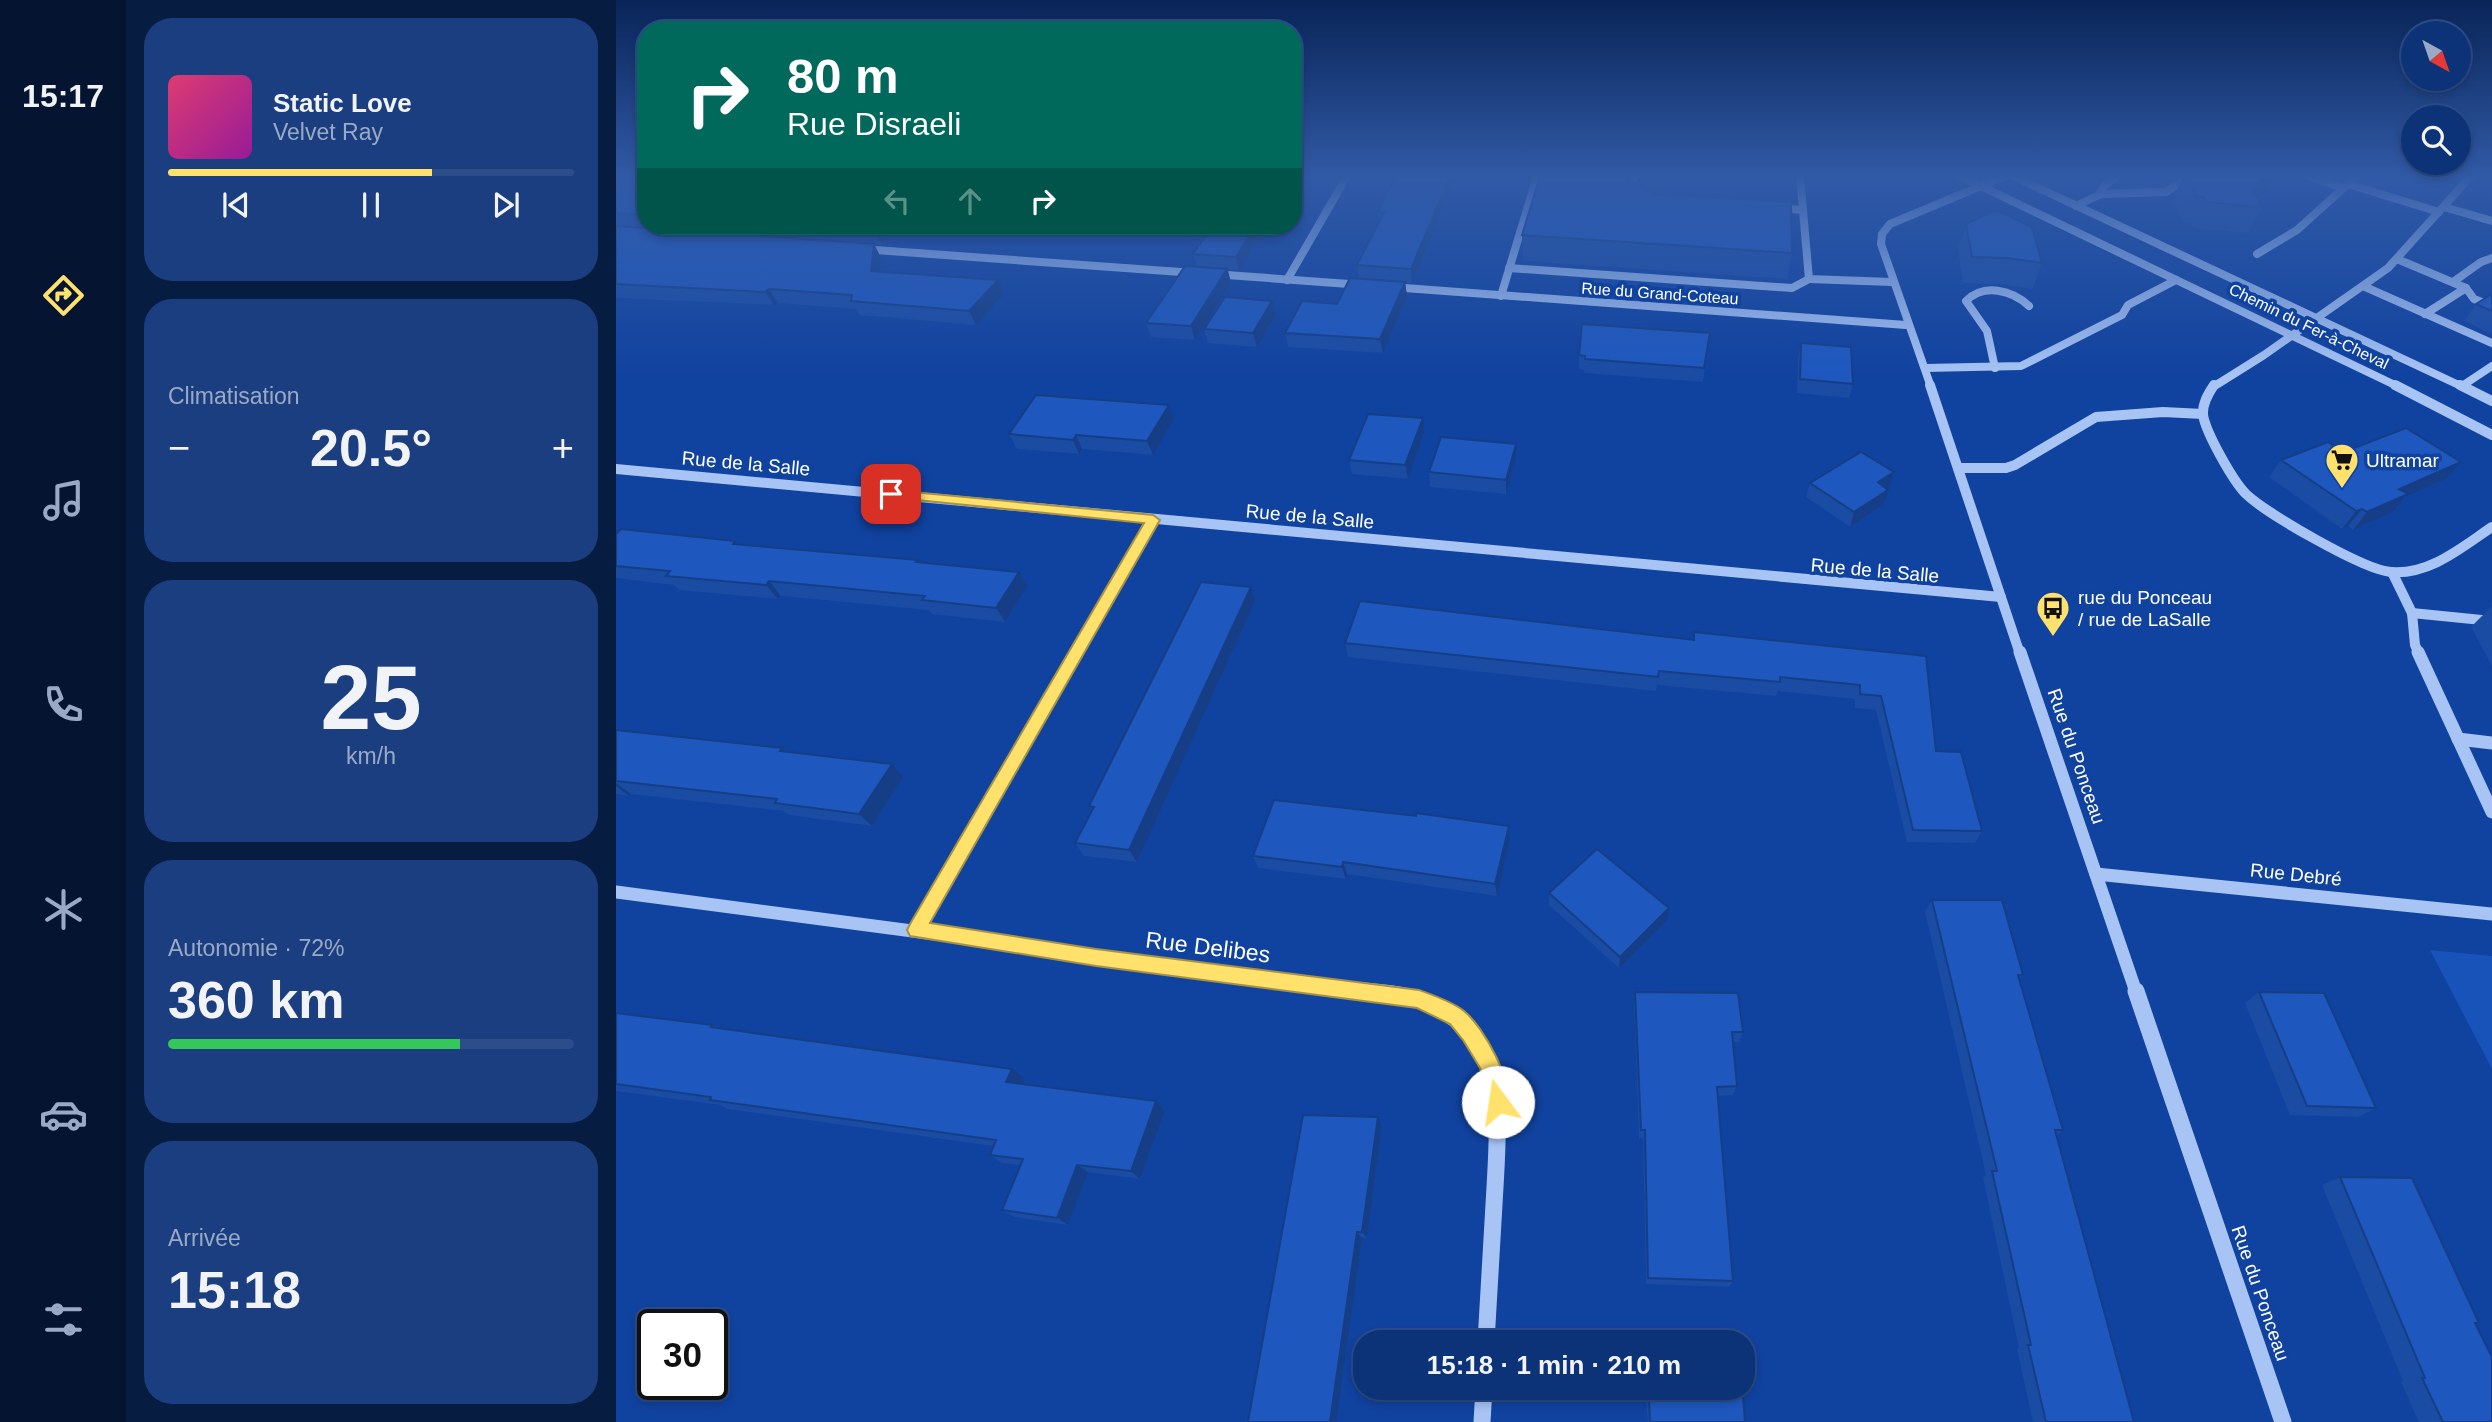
<!DOCTYPE html>
<html lang="fr">
<head>
<meta charset="utf-8">
<style>
	:root { --surface:#0c3277; --page:#1a3e7f; --text:#f1f3f6; --muted:#9aaac6; --line:#2c4d89; --accent:#ffe16c }
	body { margin:0; font-family:Arial,sans-serif; background:var(--page); color:var(--text); height:100vh; display:flex; flex-direction:column; font-size:26px; white-space:nowrap }
	* { box-sizing:border-box; margin:0 }
	p { font-size:23px; color:var(--muted) }
	.icon { flex:none; width:38px; height:38px; fill:none; stroke:currentColor; stroke-width:2; stroke-linecap:round; stroke-linejoin:round }
	.map { position:relative; flex:1; overflow:hidden }
	.sheet { display:flex; flex-direction:column; gap:18px; padding:18px; background:#071c41; width:490px }
	.sheet>* { flex:none }
	.top-card { position:absolute; left:21px; top:21px; width:665px; height:214px; border-radius:28px; box-shadow:0 4px 10px #0003,0 0 0 2px var(--line); background:#00695c; color:#fff; overflow:hidden }
	.needle { width:46px; rotate:140deg }
	.buttons { position:absolute; left:1785px; top:21px; display:grid; gap:14px }
	.buttons a { display:grid; place-items:center; width:70px; height:70px; border-radius:50%; background:var(--surface); box-shadow:0 4px 10px #0003,0 0 0 2px var(--line); font-size:35px }
	.speed { position:absolute; left:21px; top:1309px; display:flex; gap:14px; font-size:35px; font-weight:700; text-align:center }
	.speed>* { display:grid; place-content:center; width:91px; height:91px; border-radius:50%; background:var(--surface); box-shadow:0 4px 10px #0003,0 0 0 2px var(--line); line-height:1 }
	.speed .limit { border:4px solid #111; border-radius:10px; background:#fff; color:#111 }
	.pin { position:absolute; display:grid; place-items:center; width:60px; height:60px; color:#fff; margin:-30px; border-radius:14px; box-shadow:0 4px 10px #0006 }
	.me { position:absolute; width:77px; margin:-38px; rotate:346deg; stroke-linejoin:round; filter:drop-shadow(0 0 5px #0008) }
	.turn { display:flex; align-items:center; gap:24px; height:147px; padding:0 35px; font-size:32px }
	.turn .icon { width:91px; height:91px; stroke-width:2.5 }
	.turn b { display:block; font-size:49px; line-height:60px }
	.lanes { display:flex; align-items:center; height:66px; padding:0 35px; background:#0003; justify-content:center; gap:35px; direction:ltr }
	.lanes .off { opacity:.35 }
	.big { font-size:52px; font-weight:700; line-height:1.1 }
	.sheet .card { flex:1; display:flex; flex-direction:column; justify-content:center; gap:10px; min-width:0; padding:0 24px; border-radius:28px; background:var(--page) }
	.sheet .dial { align-items:center; gap:0 }
	.dial b { font-size:91px; line-height:1 }
	.song { display:flex; align-items:center; gap:21px }
	.cover { width:84px; height:84px; border-radius:10px; background:linear-gradient(135deg,hsl(340 70% 55%),hsl(300 70% 35%)) }
	.played { height:7px; border-radius:4px; background:linear-gradient(90deg,var(--accent) 65%,var(--line) 65%) }
	.keys { display:flex; justify-content:space-around; direction:ltr }
	.heat { display:flex; justify-content:space-between; align-items:center; font-size:38px; direction:ltr }
	.charge { height:10px; border-radius:5px; background:linear-gradient(90deg,#34c759 72%,var(--line) 0) }
	.trip { position:absolute; left:737px; top:1330px; width:402px; height:70px; border-radius:28px; background:var(--surface); box-shadow:0 4px 10px #0003,0 0 0 2px var(--line); font-weight:700; line-height:70px; text-align:center }
	main { display:flex; flex:1; min-height:0 }
	.dock { display:flex; flex-direction:column; width:126px; justify-content:space-around; align-items:center; background:#051430; color:var(--muted) }
	.dock .icon { width:49px; height:49px }
	.dock .selected { color:var(--accent) }
	.dock b { font-size:32px; color:var(--text) }
	.map>svg:first-child { display:block }
	.green { fill:#1853ba }
	.lines { fill:none; stroke-linecap:round; stroke-linejoin:round }
	.minor-far3 { stroke:#a7c4f5; stroke-width:8 }
	.minor-far2 { stroke:#a7c4f5; stroke-width:10 }
	.minor-far1 { stroke:#a7c4f5; stroke-width:13 }
	.minor { stroke:#a7c4f5; stroke-width:17 }
	.wall { fill:#1a4ca4 }
	.shaded-wall { fill:#153e86 }
	.building { fill:#1e58bf; stroke:#153e86; stroke-width:2 }
	.route { fill:#ffe16c; stroke:#a69246; stroke-width:2 }
	.labels { text-anchor:middle; stroke-width:7; stroke-linejoin:round; paint-order:stroke }
	.far-street-label { font-size:16px; fill:#fff; stroke:#10429f }
	.poi-label { font-size:19px; fill:#fff; stroke:#10429f; text-anchor:start }
	.street-label { font-size:19px; fill:#fff; stroke:#10429f }
	.near-street-label { font-size:23px; fill:#fff; stroke:#10429f }
</style>
</head>
<body>
<main>
<nav class="dock">
<b>15:17</b>
<svg class="icon selected" aria-label="directions" viewBox="0 0 24 24"><path d="M12 3l9 9-9 9-9-9zM9 14v-3h6M13 9l2 2-2 2"/></svg>
<svg class="icon" aria-label="music" viewBox="0 0 24 24"><path d="M9 18V5l10-2v13"/><circle cx="6" cy="18" r="3"/><circle cx="16" cy="16" r="3"/></svg>
<svg class="icon" aria-label="phone" viewBox="0 0 24 24"><path d="M5 4h4l2 5-3 2q2 4 5 5l2-3 5 2v4C11 20 4 13 5 4z"/></svg>
<svg class="icon" aria-label="climate" viewBox="0 0 24 24"><path d="M12 3v18M4 7l16 10M4 17L20 7"/></svg>
<svg class="icon" aria-label="car" viewBox="0 0 24 24"><path d="M5 17H2v-5l4-1 3-4h7l3 4 3 1v5h-3M9 17h6M6 11h13"/><circle cx="7" cy="17" r="2"/><circle cx="17" cy="17" r="2"/></svg>
<svg class="icon" aria-label="filters" viewBox="0 0 24 24"><path d="M4 7h16M4 17h16"/><circle cx="9" cy="7" r="2"/><circle cx="15" cy="17" r="2"/></svg>
</nav>
<section class="sheet">
<div class="card">
<div class="song"><i class="cover"></i><div><b>Static Love</b><p>Velvet Ray</p></div></div>
<div class="played"></div>
<div class="keys"><svg class="icon" aria-label="previous" viewBox="0 0 24 24"><path d="M18 5L8 12l10 7zM5 5v14"/></svg><svg class="icon" aria-label="pause" viewBox="0 0 24 24"><path d="M8 5v14M16 5v14"/></svg><svg class="icon" aria-label="next" viewBox="0 0 24 24"><path d="M6 5l10 7-10 7zM19 5v14"/></svg></div>
</div>
<div class="card"><p>Climatisation</p>
<div class="heat"><a>−</a><b class="big">20.5°</b><a>+</a></div>
</div>
<div class="card dial"><b>25</b><p>km/h</p></div>
<div class="card"><p>Autonomie · 72%</p><b class="big">360 km</b><div class="charge"></div></div>
<div class="card"><p>Arrivée</p><b class="big">15:18</b></div>
</section>
<div class="map">
<svg width="1876" height="1422" viewBox="0 0 1876 1422">
	<rect width="100%" height="100%" fill="#10429f"/>
	<path class="green" d="M1814,950L1876,956V1069Z"/>
	<g class="lines">
		<g class="minor-far3">
			<path d="M1018,176L1016,186L1023,196"/>
			<path d="M1184,176L1193,279L1276,282"/>
			<path d="M1344,176L1783,387"/>
			<path d="M1397,176L1847,387"/>
			<path d="M1692,176L1727,188"/>
			<path d="M1740,176L1732,184L1823,212"/>
			<path d="M1484,194L1550,192L1574,176"/>
			<path d="M1460,206L1483,195L1489,185L1502,176"/>
			<path d="M1828,207L1876,221"/>
			<path d="M1159,208L1187,210"/>
			<path d="M245,249L579,273"/>
			<path d="M1641,254L1681,230L1732,184"/>
			<path d="M1781,259L1850,288L1809,314"/>
			<path d="M893,268L1176,288L1193,279"/>
			<path d="M597,274L747,285"/>
			<path d="M671,280L731,176"/>
			<path d="M1837,282L1865,262L1876,258"/>
			<path d="M1747,286L1876,343"/>
			<path d="M775,287L1290,325"/>
			<path d="M1850,288L1858,299L1876,306"/>
			<path d="M885,296L921,176"/>
			<path d="M1309,368L1405,366L1506,315L1512,305L1560,280"/>
			<path d="M1379,368L1371,331L1350,301C1368,283 1396,290 1413,306"/>
			<path d="M1846,386L1876,366"/>
			<path d="M1315,387L1265,244L1266,234L1274,224L1389,176"/>
			<path d="M1597,387L1648,355L1772,268L1855,176"/>
		</g>
		<g class="minor-far2">
			<path d="M1314,385L1404,654"/>
			<path d="M1598,385C1592,394 1586,404 1587,415C1590,433 1617,481 1630,494C1651,514 1748,570 1775,572C1814,575 1846,547 1876,527"/>
			<path d="M1779,385L1876,435"/>
			<path d="M1844,385L1876,401"/>
			<path d="M1342,468H1390L1399,465L1480,417L1547,412L1587,414"/>
			<path d="M0,469L1385,597"/>
			<path d="M1776,572L1796,613L1799,645L1803,654"/>
			<path d="M1796,613L1876,621"/>
			<path d="M460,654L537,520"/>
		</g>
		<g class="minor-far1">
			<path d="M1404,652L1520,992"/>
			<path d="M1802,652L1876,812"/>
			<path d="M1842,739L1876,743"/>
			<path d="M1480,874L1876,914"/>
			<path d="M0,892L761,992"/>
			<path d="M300,930L461,652"/>
		</g>
		<g class="minor">
			<path d="M747,991C767,993 787,994 805,1001C891,1030 883,1114 879,1187C876,1239 873,1290 870,1342"/>
			<path d="M1520,991L1667,1422"/>
			<path d="M866,1422L868,1388"/>
		</g>
	</g>
	<g class="wall">
		<path d="M0,176H30V226H267L266,245L258,244L265,258L264,271L388,294L360,325L243,315L240,309L162,303L158,305L23,299L0,297Z"/>
		<path d="M780,176H839V178L796,283L789,282L791,296L767,353L672,347L669,333L721,304L743,278L741,265L763,221L762,212Z"/>
		<path d="M1568,176H1658L1651,190L1641,198L1646,207L1632,233L1577,228L1575,223L1567,222L1557,198Z"/>
		<path d="M1038,194L1176,253L1171,279L907,261L906,235Z"/>
		<path d="M1350,224L1426,263L1416,289L1382,284L1347,283L1342,249Z"/>
		<path d="M360,226H651L623,270H612L615,283L579,340L535,337L530,323L581,267L577,254L588,239Z"/>
		<path d="M1876,294V334L1848,321L1860,304Z"/>
		<path d="M660,315L641,347L592,343L588,329Z"/>
		<path d="M1094,333L1087,382L968,373V370L963,369V355Z"/>
		<path d="M1185,343L1237,384L1233,398L1181,393L1182,358Z"/>
		<path d="M553,405L558,419L537,455L466,449L463,454L401,449L393,434Z"/>
		<path d="M808,433L792,479L736,474L733,460Z"/>
		<path d="M1728,452L1830,479L1789,497L1777,512L1737,530L1732,526L1726,529L1653,477L1665,460Z"/>
		<path d="M900,458L890,494L814,487L813,472Z"/>
		<path d="M1194,483L1273,487L1271,488L1268,504L1234,527L1190,497Z"/>
		<path d="M0,534L302,560L304,563L403,572L411,586L389,622L316,614L313,610L165,596L162,599L63,590L58,585L0,578Z"/>
		<path d="M639,601L521,862L468,856L459,843L476,810L473,806Z"/>
		<path d="M1876,606V666L1855,627Z"/>
		<path d="M1078,632L1310,656L1320,751L1366,831L1359,843L1291,842L1260,710L1239,708V699L1162,691L1160,696L1041,685L1040,691L732,657L729,643L1077,640Z"/>
		<path d="M0,730L169,751L287,777L256,826L173,815L168,811L15,794L13,796L0,794Z"/>
		<path d="M893,826L894,839L881,896L731,874L730,879L642,868L637,856Z"/>
		<path d="M933,893L1051,920L1003,968L933,905Z"/>
		<path d="M1316,900L1407,975L1403,980L1447,1130L1440,1136L1518,1422H1417L1401,1349L1403,1348L1367,1178L1370,1175L1309,912Z"/>
		<path d="M1019,992L1127,1032L1123,1042H1117L1121,1086L1117,1095L1102,1096L1117,1281L1113,1287L1030,1284L1027,1138H1023L1018,1003Z"/>
		<path d="M1643,992L1760,1108L1742,1117L1674,1115L1629,1003Z"/>
		<path d="M0,1013L97,1025L102,1028L408,1078L405,1084L540,1101L549,1110L524,1179L472,1172L452,1225L399,1217L386,1210L404,1165L386,1163L374,1155L377,1146L112,1109L104,1105L0,1091Z"/>
		<path d="M762,1117L766,1126L751,1238H746L632,1422Z"/>
		<path d="M1724,1177L1863,1323L1859,1324L1876,1422H1803L1785,1382L1787,1381L1706,1185Z"/>
		<path d="M1033,1399L1129,1422H1032L1030,1402Z"/>
	</g>
	<g class="shaded-wall">
		<path d="M677,176H682L677,184Z"/>
		<path d="M834,176H839V178L796,283L795,269Z"/>
		<path d="M1650,176H1658L1651,190L1631,206L1636,188Z"/>
		<path d="M259,226H267L266,245L259,231Z"/>
		<path d="M639,226H651L623,270L620,257Z"/>
		<path d="M258,244L265,258L263,285L255,271Z"/>
		<path d="M611,269L615,283L579,340L575,326Z"/>
		<path d="M382,280L388,294L360,325L353,311Z"/>
		<path d="M789,282L791,296L767,353L764,339Z"/>
		<path d="M153,289L162,303L158,305L149,292Z"/>
		<path d="M656,301L660,315L641,347L637,333Z"/>
		<path d="M553,405L558,419L537,455L531,441Z"/>
		<path d="M807,418L808,433L792,479L789,465Z"/>
		<path d="M460,435L466,449L463,454L457,440Z"/>
		<path d="M900,444V458L890,494V480Z"/>
		<path d="M1845,462L1830,479L1789,497L1777,512L1737,530L1751,512L1783,489Z"/>
		<path d="M1278,472L1273,487L1257,497L1262,482Z"/>
		<path d="M1272,490L1268,504L1234,527L1238,512Z"/>
		<path d="M1746,509L1732,526L1726,529L1740,511Z"/>
		<path d="M403,572L411,586L389,622L380,608Z"/>
		<path d="M153,581L165,596L162,599L150,585Z"/>
		<path d="M635,587L639,601L521,862L513,850Z"/>
		<path d="M276,764L287,777L256,826L243,814Z"/>
		<path d="M0,783L15,794L13,796L0,786Z"/>
		<path d="M893,826L894,839L881,896L879,884Z"/>
		<path d="M727,862L731,874L730,879L726,867Z"/>
		<path d="M1053,908L1051,920L1003,968L1004,957Z"/>
		<path d="M396,1069L408,1078L402,1091L390,1082Z"/>
		<path d="M540,1101L549,1110L524,1179L515,1171Z"/>
		<path d="M762,1117L766,1126L751,1238L746,1232Z"/>
		<path d="M461,1165L472,1172L452,1225L441,1218Z"/>
		<path d="M741,1232L746,1238L720,1422H714Z"/>
	</g>
	<g class="building">
		<path d="M0,176H30V215L0,213Z"/>
		<path d="M780,176H834L795,269L741,265L768,212H762Z"/>
		<path d="M924,176H1007L1038,194L1175,202L1176,253L906,235Z"/>
		<path d="M1571,176H1650L1636,188L1646,207L1590,202L1588,197H1580Z"/>
		<path d="M1380,210L1416,227L1426,263L1392,258L1356,257L1350,224Z"/>
		<path d="M0,226L258,244L255,271L382,280L353,311L235,301L236,295L153,289L149,292L0,284Z"/>
		<path d="M184,226H259V231Z"/>
		<path d="M596,226H639L620,257L577,254Z"/>
		<path d="M569,266L611,269L575,326L530,323Z"/>
		<path d="M734,278L789,282L764,339L669,333L686,301L721,304Z"/>
		<path d="M1876,294V311L1860,304Z"/>
		<path d="M609,297L656,301L637,333L588,329Z"/>
		<path d="M966,324L1094,333L1088,368L969,359V356L963,355Z"/>
		<path d="M1185,343L1235,347L1237,384L1184,379Z"/>
		<path d="M420,395L553,405L531,441L460,435L457,440L393,434Z"/>
		<path d="M752,414L807,418L789,465L733,460Z"/>
		<path d="M1790,428L1845,462L1783,489L1792,494L1751,512L1746,509L1740,511L1665,460L1712,442L1728,452Z"/>
		<path d="M825,437L900,444L890,480L813,472Z"/>
		<path d="M1245,452L1278,472L1262,482L1272,490L1238,512L1194,483Z"/>
		<path d="M5,529L119,541L117,544L302,560L300,562L403,572L380,608L306,600L309,596L153,581L150,585L50,576L54,571L0,566V534Z"/>
		<path d="M585,582L635,587L513,850L459,843L478,807L473,806Z"/>
		<path d="M744,601L1078,640V632L1310,656L1320,751L1345,752L1366,831L1297,830L1265,696L1244,694V685L1164,677V682L1043,671L1042,677L729,643Z"/>
		<path d="M0,730L166,748L164,751L276,764L243,814L159,803L161,799L0,781Z"/>
		<path d="M658,800L800,816V813L893,826L879,884L727,862L726,867L637,856Z"/>
		<path d="M981,849L1053,908L1004,957L933,893Z"/>
		<path d="M1316,900H1386L1407,975H1402L1447,1130H1439L1518,1422H1430L1412,1345H1415L1376,1171H1381Z"/>
		<path d="M1019,992L1122,993L1127,1032H1116L1121,1086L1101,1087L1117,1281L1032,1278L1029,1130H1025Z"/>
		<path d="M1643,992L1708,993L1760,1108L1691,1106Z"/>
		<path d="M0,1013L97,1025L95,1027L396,1069L390,1082L540,1101L515,1171L461,1165L441,1218L386,1210L407,1159L374,1155L380,1140L94,1100L95,1097L0,1084Z"/>
		<path d="M687,1115L762,1117L746,1232H741L714,1422H632Z"/>
		<path d="M1724,1177L1796,1178L1863,1323H1859L1876,1357V1422H1827L1806,1378H1809Z"/>
		<path d="M1127,1396L1129,1422H1034L1033,1399Z"/>
	</g>
	<linearGradient id="sky" x2="0" y2="1"><stop stop-color="#092457"/><stop offset="0.47" stop-color="#315aa6"/><stop offset="1" stop-color="#315aa6" stop-opacity="0"/></linearGradient>
	<rect width="1876" height="375" fill="url(#sky)"/>
	<path class="route" d="M275,490L537,515L544,520L314,923L480,949L803,990C817,995 837,1002 848,1011C868,1027 900,1085 890,1109L882,1112L875,1109L864,1068L847,1040L834,1024L801,1008L480,966L294,936L291,930L294,924L528,523L271,497V491Z"/>
	<defs>
		<symbol id="supermarket-pin" viewBox="-11 -11 22 30"><path d="M0 17L-7.5 6A9.5 9.5 0 1 1 7.5 6Z" fill="#ffe16c" stroke="#10429f"/><path d="M-6-5.5h2.5l.6 2H6L4.5 2H-2.5L-4.4-4H-6ZM-1.5 3.2a1.3 1.3 0 1 0 .1 0ZM3 3.2a1.3 1.3 0 1 0 .1 0Z" fill="#111"/></symbol>
		<symbol id="bus-pin" viewBox="-11 -11 22 30"><path d="M0 17L-7.5 6A9.5 9.5 0 1 1 7.5 6Z" fill="#ffe16c" stroke="#10429f"/><path d="M-5-6H5V4H4V6H2V4H-2V6H-4V4H-5ZM-3.5-4V0h7V-4ZM-3.5 1.2v1.5H-2V1.2ZM2 1.2v1.5H3.5V1.2Z" fill="#111"/></symbol>
	</defs>
	<g fill-rule="evenodd">
		<use href="#supermarket-pin" x="1707" y="441" width="38" height="52"/>
		<use href="#bus-pin" x="1418" y="589" width="38" height="52"/>
	</g>
	<g class="labels">
		<g class="far-street-label">
			<text transform="translate(1044 293) rotate(4)" y="6">Rue du Grand-Coteau</text>
			<text transform="translate(1693 326) rotate(26)" y="6">Chemin du Fer-à-Cheval</text>
		</g>
		<g class="poi-label">
			<text x="1750" y="467">Ultramar</text>
			<text x="1462" y="604">rue du Ponceau<tspan x="1462" dy="22">/ rue de LaSalle</tspan></text>
		</g>
		<g class="street-label">
			<text transform="translate(130 463) rotate(5)" y="7">Rue de la Salle</text>
			<text transform="translate(694 516) rotate(5)" y="7">Rue de la Salle</text>
			<text transform="translate(1259 570) rotate(5)" y="7">Rue de la Salle</text>
			<text transform="translate(1461 756) rotate(71)" y="7">Rue du Ponceau</text>
			<text transform="translate(1680 874) rotate(6)" y="7">Rue Debré</text>
			<text transform="translate(1645 1293) rotate(71)" y="7">Rue du Ponceau</text>
		</g>
		<g class="near-street-label">
			<text transform="translate(592 947) rotate(7)" y="8">Rue Delibes</text>
		</g>
	</g>
</svg>
<div class="buttons">
<a><svg class="needle" viewBox="-14 -14 28 28"><path d="M0-13l5 13h-10z" fill="#e53935"/><path d="M0 13l5-13h-10z" fill="#9aaac6"/></svg></a>
<a><svg class="icon" aria-label="search" viewBox="0 0 24 24"><circle cx="10" cy="10" r="6"/><path d="M15 15l6 6"/></svg></a>
</div>
<div class="speed"><div class="limit">30</div></div>
<div class="pin" style="left:275px;top:494px;background:#d93025"><svg class="icon" aria-label="arrive" viewBox="0 0 24 24"><path d="M6 21V4h12l-3 4 3 4H6"/></svg></div>
<svg class="me" style="left:882px;top:1102px" viewBox="-20 -20 40 40"><circle r="19" fill="#fff"/><path d="M0-13L10 11 0 6-10 11z" fill="#ffe16c"/></svg>
<div class="trip">15:18 · 1 min · 210 m</div>
<div class="top-card">
<div class="turn"><svg class="icon" aria-label="right" viewBox="0 0 24 24"><path d="M7 20v-9h11M14 6l5 5-5 5"/></svg><div><b>80 m</b>Rue Disraeli</div></div>
<div class="lanes"><svg class="icon off" aria-label="left" viewBox="0 0 24 24"><path d="M17 20v-9H6M10 6l-5 5 5 5"/></svg><svg class="icon off" aria-label="ahead" viewBox="0 0 24 24"><path d="M12 20V5M6 11l6-6 6 6"/></svg><svg class="icon" aria-label="right" viewBox="0 0 24 24"><path d="M7 20v-9h11M14 6l5 5-5 5"/></svg></div>
</div>
</div>
</main>
</body>
</html>
